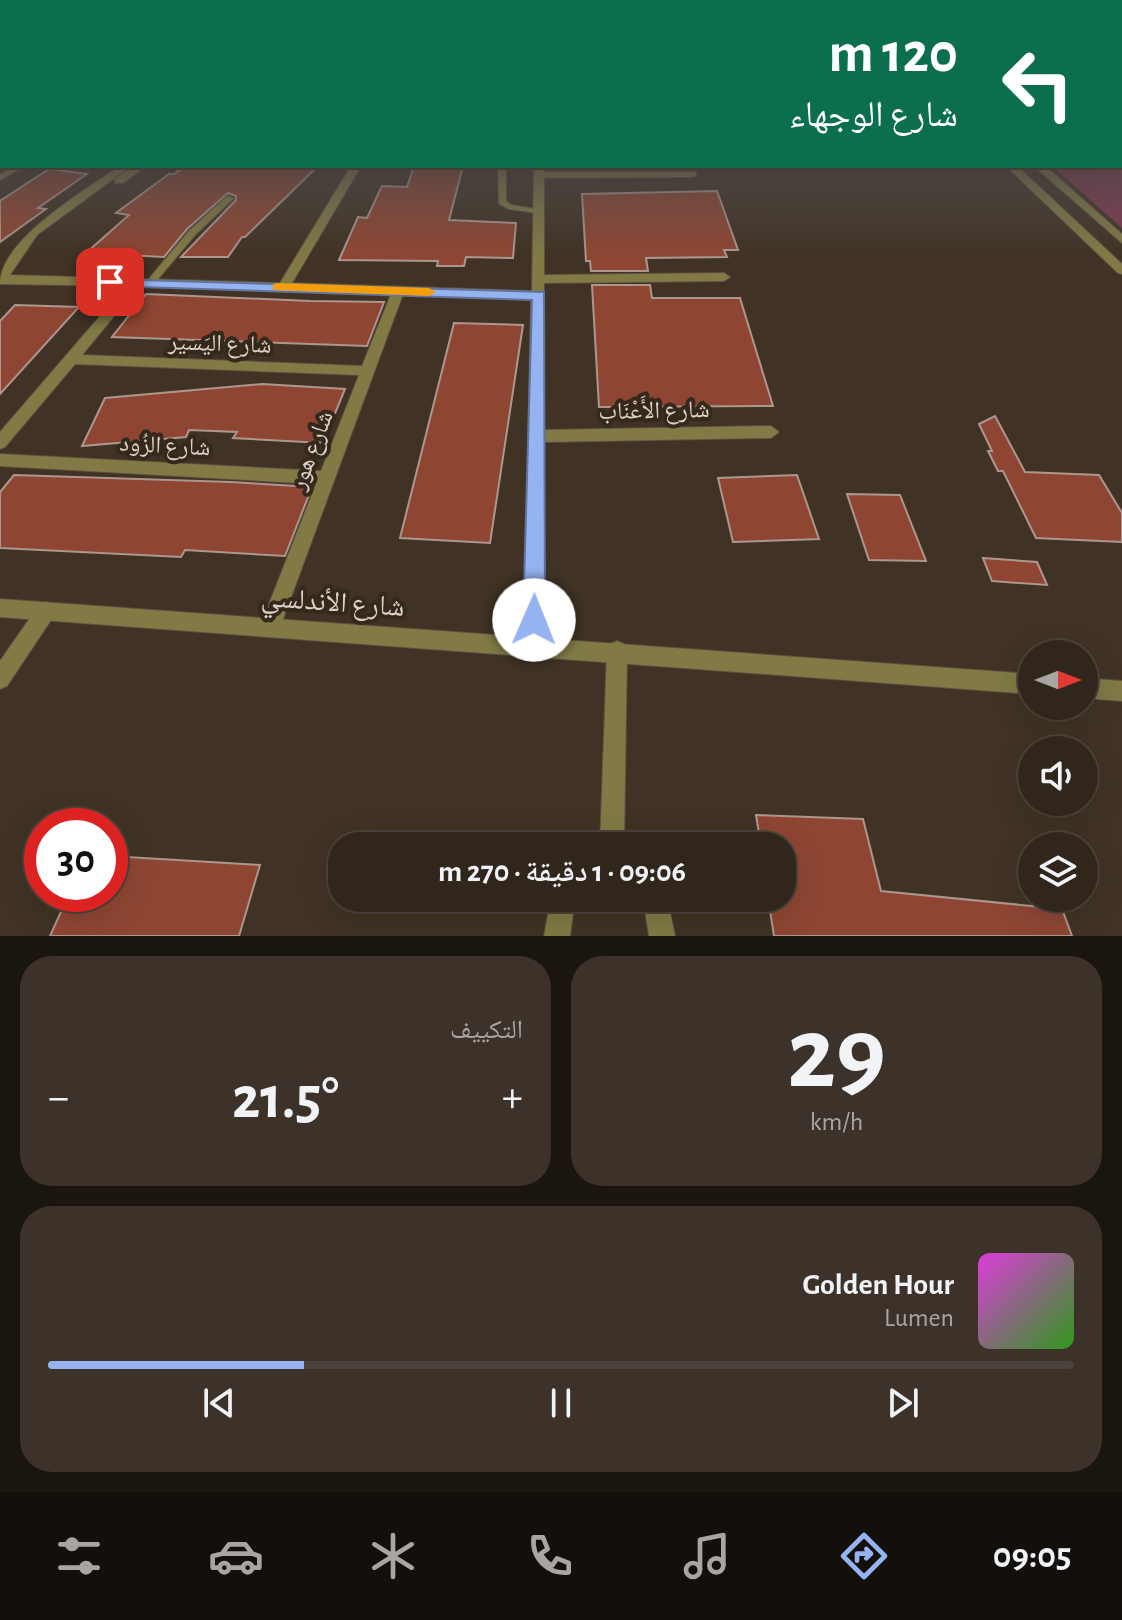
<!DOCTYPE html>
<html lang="ar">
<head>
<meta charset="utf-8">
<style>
	:root { --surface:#30261c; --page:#3c3229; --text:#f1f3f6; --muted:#a8a5a3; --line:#4b433b; --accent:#95b2f1 }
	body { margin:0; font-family:"Alegreya Sans","Noto Naskh Arabic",sans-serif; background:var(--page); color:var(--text); direction:rtl; height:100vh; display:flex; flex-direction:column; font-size:30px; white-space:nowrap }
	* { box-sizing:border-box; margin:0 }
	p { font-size:26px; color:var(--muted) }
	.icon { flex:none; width:44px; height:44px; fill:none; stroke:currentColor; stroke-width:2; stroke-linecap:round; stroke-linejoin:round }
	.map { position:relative; height:936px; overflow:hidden; direction:ltr }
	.drawer { display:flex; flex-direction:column; gap:20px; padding:20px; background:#1a150f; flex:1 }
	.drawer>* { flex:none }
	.top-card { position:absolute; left:0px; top:0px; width:1122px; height:168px; box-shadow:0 8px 32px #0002,0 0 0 2px var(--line); direction:rtl; background:#0b6e4f; color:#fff; overflow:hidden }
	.needle { width:52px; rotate:90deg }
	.fabs { position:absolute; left:1018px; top:640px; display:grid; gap:16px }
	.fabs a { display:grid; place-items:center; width:80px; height:80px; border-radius:50%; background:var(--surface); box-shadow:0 8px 32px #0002,0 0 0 2px var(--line); font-size:40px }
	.speed { position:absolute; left:24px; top:808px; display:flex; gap:16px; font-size:40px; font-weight:700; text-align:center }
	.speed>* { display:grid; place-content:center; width:104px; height:104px; border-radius:50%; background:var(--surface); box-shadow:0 8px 32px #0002,0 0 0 2px var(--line); line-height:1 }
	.speed .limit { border:12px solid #d22; background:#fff; color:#111 }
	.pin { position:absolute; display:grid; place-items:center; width:68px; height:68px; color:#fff; margin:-34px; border-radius:16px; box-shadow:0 4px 12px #0006 }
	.me { position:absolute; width:88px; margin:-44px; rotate:1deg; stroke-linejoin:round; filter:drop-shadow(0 0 6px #0008) }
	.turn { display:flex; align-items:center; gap:28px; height:168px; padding:0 32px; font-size:36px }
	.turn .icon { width:104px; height:104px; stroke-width:2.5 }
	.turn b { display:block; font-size:56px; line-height:68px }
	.big { font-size:60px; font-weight:600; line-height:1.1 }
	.drawer .tile { flex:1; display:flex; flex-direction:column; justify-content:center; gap:12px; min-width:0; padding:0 28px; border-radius:32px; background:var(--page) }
	.drawer .dial { align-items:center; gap:0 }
	.dial b { font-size:104px; line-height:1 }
	.song { display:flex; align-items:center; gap:24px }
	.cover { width:96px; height:96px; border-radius:12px; background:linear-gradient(135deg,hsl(300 70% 55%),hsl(110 70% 35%)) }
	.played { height:8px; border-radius:4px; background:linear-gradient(90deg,var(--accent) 25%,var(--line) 25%) }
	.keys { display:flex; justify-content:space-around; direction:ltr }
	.heat { display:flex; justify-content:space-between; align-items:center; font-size:44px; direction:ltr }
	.drawer .tiles { flex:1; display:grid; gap:20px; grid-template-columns:1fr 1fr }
	.tile:last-child { grid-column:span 2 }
	.trip { position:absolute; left:328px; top:832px; width:468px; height:80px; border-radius:32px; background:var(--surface); box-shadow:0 8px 32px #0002,0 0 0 2px var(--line); font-weight:600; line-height:80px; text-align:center; direction:rtl }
	.tab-bar { display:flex; height:128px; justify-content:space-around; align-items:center; background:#130f0b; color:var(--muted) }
	.tab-bar .icon { width:56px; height:56px }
	.tab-bar .on { color:var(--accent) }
	.tab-bar b { font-size:36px; color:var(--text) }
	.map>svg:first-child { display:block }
	.green { fill:#80394f }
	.building { fill:#8e4633; stroke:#ad968f; stroke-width:2 }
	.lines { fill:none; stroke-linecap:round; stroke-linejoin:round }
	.service-casing { stroke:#5c5043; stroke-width:2 }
	.minor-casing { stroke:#5c5043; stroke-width:2 }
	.tertiary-casing { stroke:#5c5043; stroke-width:2 }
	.trunk-casing { stroke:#5c5043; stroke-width:2 }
	.service { fill:#817a45; fill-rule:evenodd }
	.minor { fill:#817a45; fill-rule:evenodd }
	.tertiary { fill:#817a45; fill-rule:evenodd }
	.trunk { fill:#dbca42; fill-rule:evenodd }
	.route { fill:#95b2f1; stroke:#61749d; stroke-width:2 }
	.slow { fill:#f59e0b }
	.labels { text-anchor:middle; stroke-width:8; stroke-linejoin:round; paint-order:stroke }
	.street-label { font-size:24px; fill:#dad2ca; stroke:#35291b }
	.near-street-label { font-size:28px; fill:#dad2ca; stroke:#35291b }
</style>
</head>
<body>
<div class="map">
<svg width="1122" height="936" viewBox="0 0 1122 936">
	<rect width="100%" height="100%" fill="#403325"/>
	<path class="green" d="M1120,126H1122V228L1052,166H1120Z"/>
	<g class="building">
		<path d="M185,166H318L245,237H242L228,257H181L236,200V196L228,193L187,229L164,257L86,253L129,215L116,213L169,174H174Z"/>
		<path d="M414,166H463L449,220L516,223L513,258L466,257L464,266H437L438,261L339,260L358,217L367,218L382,186L407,187Z"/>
		<path d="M49,169L87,174L38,208L46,209L0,242V201Z"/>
		<path d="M717,191L738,250H724L727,257L646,258L648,271H591L590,261H586L582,194Z"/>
		<path d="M592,285H650L652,298H740L773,406L599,407Z"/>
		<path d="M146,294L310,301L384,302L367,346L112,337Z"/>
		<path d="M15,305L79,307L0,394V321Z"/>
		<path d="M454,323L523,325L490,543L400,538Z"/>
		<path d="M262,384L345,389L323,443L233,438L237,432L189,430L186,437L82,446L105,398Z"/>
		<path d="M995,416L1025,472L1099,475L1122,513V542L1036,538L1003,471H998L988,451H992L979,424Z"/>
		<path d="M14,475L231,482L312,487L285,556L185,550L181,557L0,548V492Z"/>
		<path d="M797,475L819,539L733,542L718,478Z"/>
		<path d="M847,494L900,495L926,561L869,560Z"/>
		<path d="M983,558L1037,562L1047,585L992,581Z"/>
		<path d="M756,815L863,819L881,891L1062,909L1072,936H774L768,898H782V846H761Z"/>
		<path d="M110,856L260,865L239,936H50L69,894H110Z"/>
	</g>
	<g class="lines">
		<defs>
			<g id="service">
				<path d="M16,166H25L0,180V175Z"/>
				<path d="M498,166H506V201L511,205L542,210V214L509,209L499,204Z"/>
				<path d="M227,196L234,198L195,235L153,285H147V281L189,231Z"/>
			</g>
			<g id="minor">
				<path d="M120,166H131L37,235L10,275L280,283L351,166H361L292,283L532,291L534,166H544V172H696V176L692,177L544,178V275L724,273L730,277L724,281L544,283V430L771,426L779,432L771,438L544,442V645L541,652L534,654L527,652L524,645L531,299L403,294L280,627L277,633L270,636L263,633L260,627L316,484L0,466V454L321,471L359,375L75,364L5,447L0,449V432L126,286L0,284C0,239 86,190 120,166ZM139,286L391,294L362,366L82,355Z"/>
				<path d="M134,166H146L123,183H115V179Z"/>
				<path d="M46,602L53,605L55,611L53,617L7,686L0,689V661L39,605Z"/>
				<path d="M617,641L624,644L627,651L624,846H600L607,651L610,644Z"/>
				<path d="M551,898H575L570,936H544Z"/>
				<path d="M643,898H667L675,936H649Z"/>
			</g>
			<g id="tertiary">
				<path d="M1006,166H1017L1122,264V274L1118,273Z"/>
				<path d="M1034,166H1045L1122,234V243Z"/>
				<path d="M0,599L1032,674V694L0,617Z"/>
				<path d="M1084,678L1122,681V701L1084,698Z"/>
			</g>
			<g id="trunk">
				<path d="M2,134V143L0,144V135Z"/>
				<path d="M0,157H2L0,166Z"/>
			</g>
		</defs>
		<use href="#service" class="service-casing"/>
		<use href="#minor" class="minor-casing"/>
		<use href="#tertiary" class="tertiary-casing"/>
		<use href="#trunk" class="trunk-casing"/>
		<use href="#service" class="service"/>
		<use href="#minor" class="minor"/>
		<use href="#tertiary" class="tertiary"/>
		<use href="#trunk" class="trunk"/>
	</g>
	<linearGradient id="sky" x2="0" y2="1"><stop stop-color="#231c14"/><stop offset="0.49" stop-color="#535051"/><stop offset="1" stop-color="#535051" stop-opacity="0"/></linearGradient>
	<rect width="1122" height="257" fill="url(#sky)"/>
	<path class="route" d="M105,279L544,292L545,620L542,628L534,631L527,628L523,620L532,300L110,286L105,285Z"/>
	<path class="slow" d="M278,283L429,288L436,292L429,296L273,290V284Z"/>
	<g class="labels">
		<g class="street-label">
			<text transform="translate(220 343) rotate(2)" y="8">شارع اليَسير</text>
			<text transform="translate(654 410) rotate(-1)" y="8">شارع الأَعْنَاب</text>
			<text transform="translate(165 445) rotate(3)" y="8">شارع الزُود</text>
			<text transform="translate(311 450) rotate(-69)" y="8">شارع هور</text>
		</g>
		<g class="near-street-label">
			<text transform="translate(333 601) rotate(4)" y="10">شارع الأندلسي</text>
		</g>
	</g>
</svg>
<div class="fabs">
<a><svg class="needle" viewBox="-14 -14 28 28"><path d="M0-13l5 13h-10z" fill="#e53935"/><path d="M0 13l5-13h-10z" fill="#a8a5a3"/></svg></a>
<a><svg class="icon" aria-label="sound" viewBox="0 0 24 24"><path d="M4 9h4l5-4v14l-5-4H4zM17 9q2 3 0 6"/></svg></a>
<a><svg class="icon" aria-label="layers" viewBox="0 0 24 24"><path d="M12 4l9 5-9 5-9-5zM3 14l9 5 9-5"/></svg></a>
</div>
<div class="speed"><div class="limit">30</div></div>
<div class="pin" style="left:110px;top:282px;background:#d93025"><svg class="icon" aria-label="arrive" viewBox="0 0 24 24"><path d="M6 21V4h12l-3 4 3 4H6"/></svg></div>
<svg class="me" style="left:534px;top:620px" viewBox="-20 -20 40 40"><circle r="19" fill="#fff"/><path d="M0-13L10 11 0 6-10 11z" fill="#95b2f1"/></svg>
<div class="trip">09:06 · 1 دقيقة · 270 m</div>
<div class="top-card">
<div class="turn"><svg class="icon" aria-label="left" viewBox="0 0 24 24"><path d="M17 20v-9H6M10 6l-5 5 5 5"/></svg><div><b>120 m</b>شارع الوجهاء</div></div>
</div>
</div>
<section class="drawer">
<div class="tiles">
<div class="tile dial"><b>29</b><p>km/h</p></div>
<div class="tile"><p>التكييف</p>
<div class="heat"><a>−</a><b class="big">21.5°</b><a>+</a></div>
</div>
<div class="tile">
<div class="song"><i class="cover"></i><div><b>Golden Hour</b><p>Lumen</p></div></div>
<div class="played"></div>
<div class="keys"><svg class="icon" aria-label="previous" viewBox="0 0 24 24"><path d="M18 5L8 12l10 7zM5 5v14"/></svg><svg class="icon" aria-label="pause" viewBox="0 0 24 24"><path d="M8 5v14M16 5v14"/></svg><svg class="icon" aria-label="next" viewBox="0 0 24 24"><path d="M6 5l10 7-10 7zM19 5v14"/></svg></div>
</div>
</div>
</section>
<nav class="tab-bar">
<b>09:05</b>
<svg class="icon on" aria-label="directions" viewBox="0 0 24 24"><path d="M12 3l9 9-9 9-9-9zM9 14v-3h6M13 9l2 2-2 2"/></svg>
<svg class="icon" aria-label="music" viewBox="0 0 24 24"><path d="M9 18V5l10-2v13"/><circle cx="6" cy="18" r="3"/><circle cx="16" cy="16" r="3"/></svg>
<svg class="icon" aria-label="phone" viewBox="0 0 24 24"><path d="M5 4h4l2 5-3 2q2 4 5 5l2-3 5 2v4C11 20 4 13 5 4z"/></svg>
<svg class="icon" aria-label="climate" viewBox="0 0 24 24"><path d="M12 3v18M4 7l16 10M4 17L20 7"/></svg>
<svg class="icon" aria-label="car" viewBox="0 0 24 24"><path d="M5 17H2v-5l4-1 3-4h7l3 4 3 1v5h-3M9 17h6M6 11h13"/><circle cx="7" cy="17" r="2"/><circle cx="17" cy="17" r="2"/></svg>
<svg class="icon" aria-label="filters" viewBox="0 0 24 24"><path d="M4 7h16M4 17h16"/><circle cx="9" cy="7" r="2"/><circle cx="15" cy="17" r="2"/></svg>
</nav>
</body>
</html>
